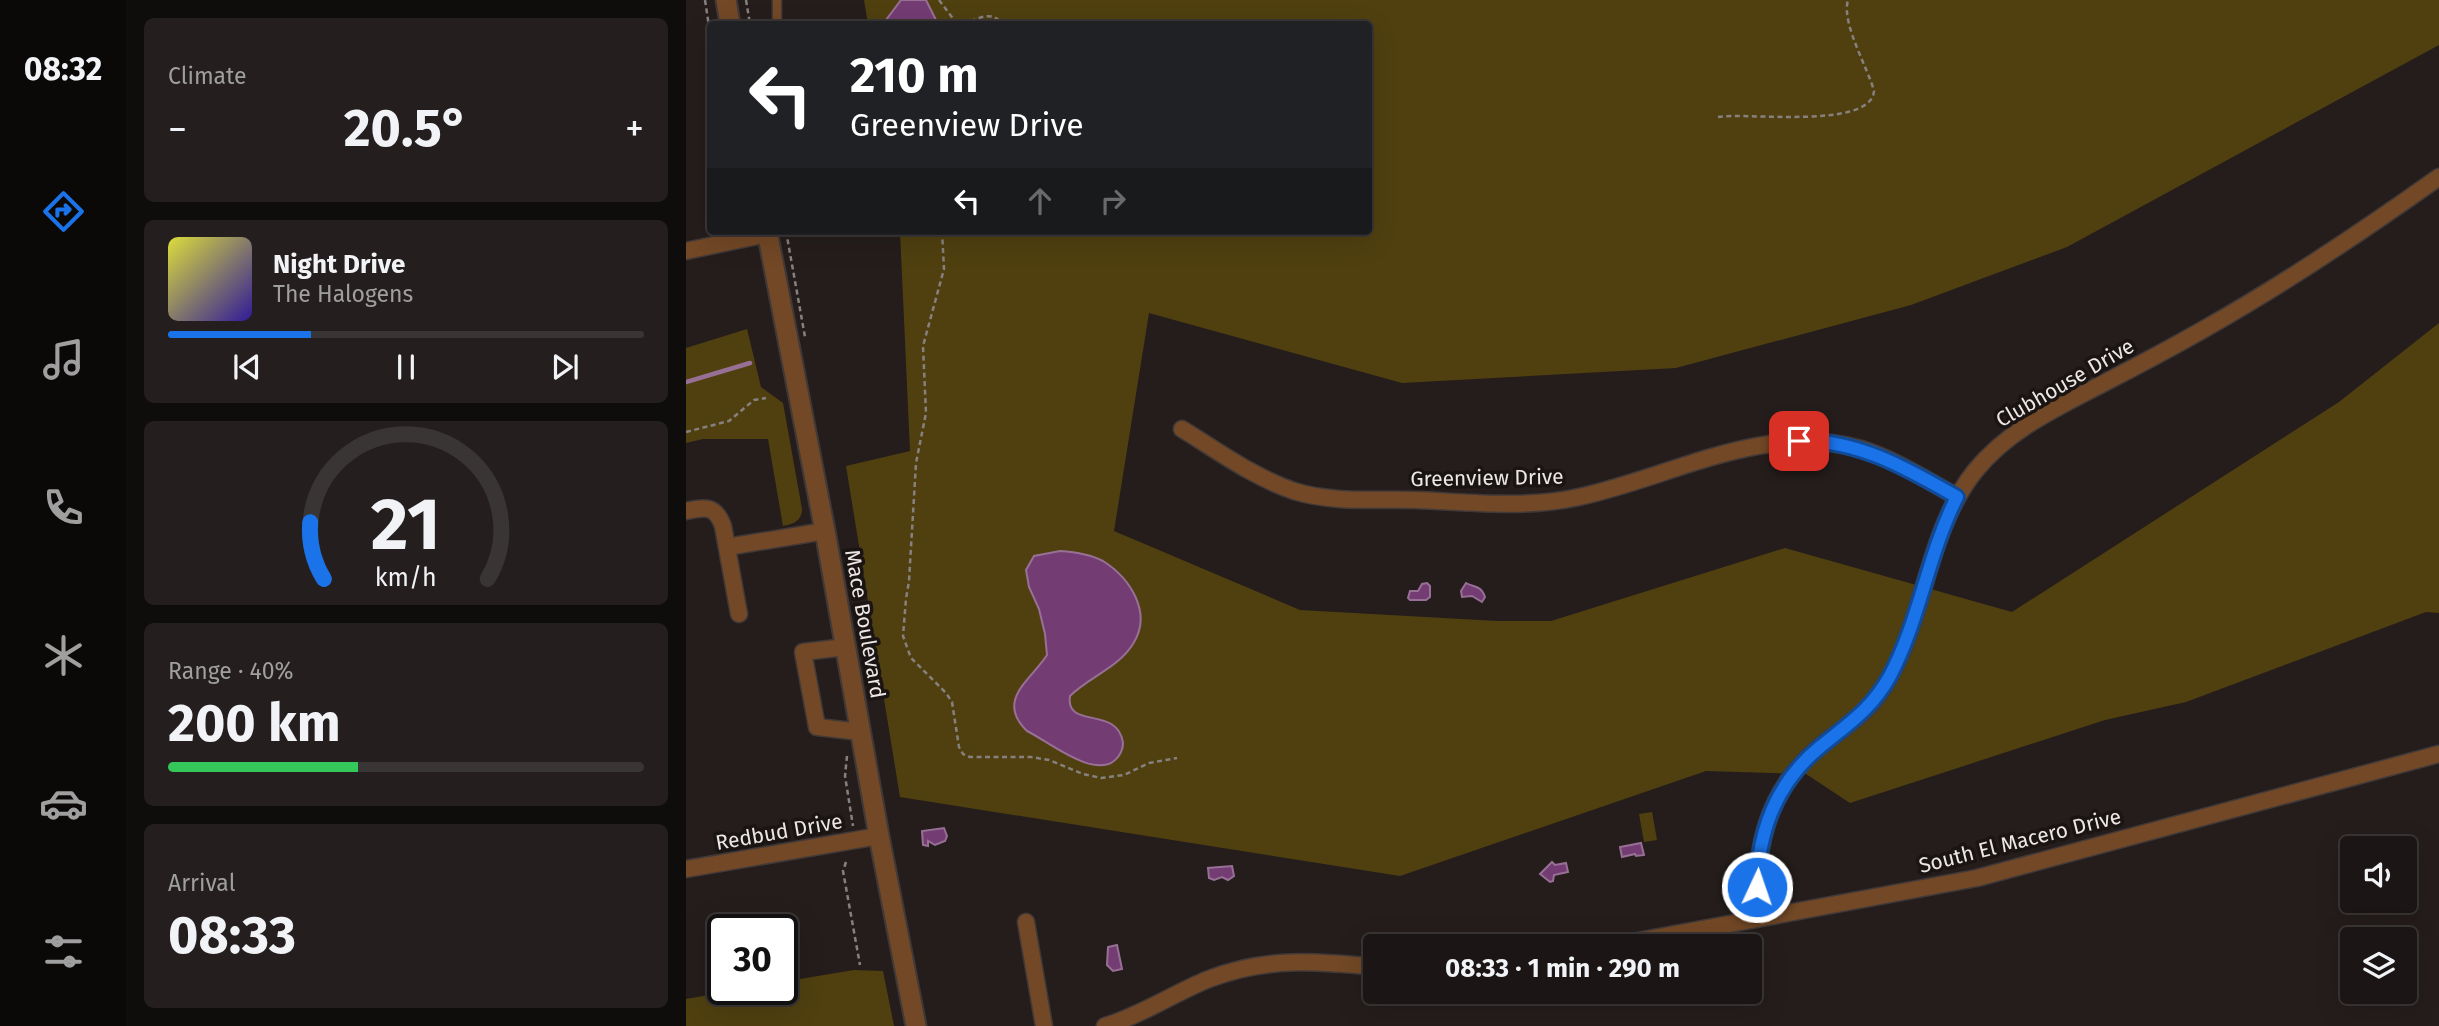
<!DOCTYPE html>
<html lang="en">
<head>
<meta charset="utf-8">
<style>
	:root { --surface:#1b1615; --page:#241f1e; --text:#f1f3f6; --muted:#a09fa0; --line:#393534; --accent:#1a73e8 }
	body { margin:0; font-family:"Fira Sans",sans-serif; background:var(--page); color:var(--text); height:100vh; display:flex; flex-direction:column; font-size:26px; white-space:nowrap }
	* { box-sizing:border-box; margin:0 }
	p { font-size:23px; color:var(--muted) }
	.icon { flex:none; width:38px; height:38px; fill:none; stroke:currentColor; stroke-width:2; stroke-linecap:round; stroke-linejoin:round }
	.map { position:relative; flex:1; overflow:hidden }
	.sheet { display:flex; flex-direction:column; gap:18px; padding:18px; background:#0f0c0c; width:560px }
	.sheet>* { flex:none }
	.banner { position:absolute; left:21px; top:21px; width:665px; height:214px; border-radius:7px; box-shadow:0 7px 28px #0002,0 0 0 2px var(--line); background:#202124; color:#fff; overflow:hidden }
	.fabs { position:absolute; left:1654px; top:836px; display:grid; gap:14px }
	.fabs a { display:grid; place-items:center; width:77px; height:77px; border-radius:7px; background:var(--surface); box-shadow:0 7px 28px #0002,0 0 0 2px var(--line); font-size:35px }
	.speed { position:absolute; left:21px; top:914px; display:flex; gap:14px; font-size:35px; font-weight:700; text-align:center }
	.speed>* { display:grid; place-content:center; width:91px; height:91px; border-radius:50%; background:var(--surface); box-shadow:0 7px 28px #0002,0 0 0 2px var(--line); line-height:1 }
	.speed .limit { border:4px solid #111; border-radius:10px; background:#fff; color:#111 }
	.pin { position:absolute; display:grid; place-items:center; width:60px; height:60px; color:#fff; margin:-30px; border-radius:14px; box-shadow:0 4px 10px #0006 }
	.me { position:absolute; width:77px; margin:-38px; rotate:3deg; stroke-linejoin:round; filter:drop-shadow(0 0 5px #0008) }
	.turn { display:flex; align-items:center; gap:24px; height:147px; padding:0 28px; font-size:32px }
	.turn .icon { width:91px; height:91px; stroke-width:2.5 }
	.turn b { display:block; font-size:49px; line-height:60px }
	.lanes { display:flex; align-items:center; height:66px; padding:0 28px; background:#0003; justify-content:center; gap:35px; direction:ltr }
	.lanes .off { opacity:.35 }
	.big { font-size:52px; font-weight:700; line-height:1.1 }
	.sheet .tile { flex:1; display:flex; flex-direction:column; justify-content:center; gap:10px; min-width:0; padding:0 24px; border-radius:10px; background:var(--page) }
	.sheet .dial { align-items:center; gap:0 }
	.dial svg { height:182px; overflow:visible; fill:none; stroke:var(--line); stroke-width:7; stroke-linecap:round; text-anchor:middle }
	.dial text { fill:var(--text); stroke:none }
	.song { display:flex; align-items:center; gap:21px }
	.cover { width:84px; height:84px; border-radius:10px; background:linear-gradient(135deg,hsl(60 70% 55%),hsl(250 70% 35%)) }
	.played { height:7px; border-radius:4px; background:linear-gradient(90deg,var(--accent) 30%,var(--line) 30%) }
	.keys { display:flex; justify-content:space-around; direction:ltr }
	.heat { display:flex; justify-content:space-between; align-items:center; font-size:38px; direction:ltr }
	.charge { height:10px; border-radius:5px; background:linear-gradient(90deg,#34c759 40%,var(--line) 0) }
	.trip { position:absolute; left:677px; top:934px; width:399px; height:70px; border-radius:7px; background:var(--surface); box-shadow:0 7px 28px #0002,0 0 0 2px var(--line); font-weight:700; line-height:70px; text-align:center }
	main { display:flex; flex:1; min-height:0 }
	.dock { display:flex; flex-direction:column; width:126px; justify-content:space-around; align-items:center; background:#0b0908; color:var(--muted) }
	.dock .icon { width:49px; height:49px }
	.dock .on { color:var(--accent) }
	.dock b { font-size:32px; color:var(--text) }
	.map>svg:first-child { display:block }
	.green { fill:#504010 }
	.water { fill:#733c73; stroke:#987096; stroke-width:2 }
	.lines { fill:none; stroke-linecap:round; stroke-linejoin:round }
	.stream { stroke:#987096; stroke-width:4.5 }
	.service-casing { stroke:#403938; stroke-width:11 }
	.minor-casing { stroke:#403938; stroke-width:19 }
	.tertiary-casing { stroke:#403938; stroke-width:23 }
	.path { stroke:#86807f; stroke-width:2.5; stroke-dasharray:5 3.5; stroke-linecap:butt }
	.service { stroke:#724826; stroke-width:8 }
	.minor { stroke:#724826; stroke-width:16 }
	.tertiary { stroke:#724826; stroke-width:19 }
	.route-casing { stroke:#114b97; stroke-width:18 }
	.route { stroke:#1a73e8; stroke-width:12 }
	.labels { text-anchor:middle; stroke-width:7; stroke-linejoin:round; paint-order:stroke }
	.street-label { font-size:21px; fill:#ede8e7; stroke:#1a1413 }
</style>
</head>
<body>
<main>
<nav class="dock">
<b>08:32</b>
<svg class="icon on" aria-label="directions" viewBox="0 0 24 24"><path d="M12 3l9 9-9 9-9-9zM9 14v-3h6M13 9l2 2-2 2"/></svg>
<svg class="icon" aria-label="music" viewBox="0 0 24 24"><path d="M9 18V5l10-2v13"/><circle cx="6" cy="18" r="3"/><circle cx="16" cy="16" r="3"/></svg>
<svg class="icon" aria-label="phone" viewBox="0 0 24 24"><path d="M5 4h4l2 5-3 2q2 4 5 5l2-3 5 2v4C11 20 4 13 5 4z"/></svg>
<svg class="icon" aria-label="climate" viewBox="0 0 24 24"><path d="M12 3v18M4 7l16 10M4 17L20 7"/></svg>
<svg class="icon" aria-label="car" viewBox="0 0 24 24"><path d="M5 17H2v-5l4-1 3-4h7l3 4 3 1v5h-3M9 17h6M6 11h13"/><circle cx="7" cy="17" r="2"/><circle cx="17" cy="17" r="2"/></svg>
<svg class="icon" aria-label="filters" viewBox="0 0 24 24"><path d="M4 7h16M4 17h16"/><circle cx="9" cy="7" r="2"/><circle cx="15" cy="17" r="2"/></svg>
</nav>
<section class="sheet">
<div class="tile"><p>Climate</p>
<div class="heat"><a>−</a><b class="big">20.5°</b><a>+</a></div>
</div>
<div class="tile">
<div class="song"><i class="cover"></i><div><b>Night Drive</b><p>The Halogens</p></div></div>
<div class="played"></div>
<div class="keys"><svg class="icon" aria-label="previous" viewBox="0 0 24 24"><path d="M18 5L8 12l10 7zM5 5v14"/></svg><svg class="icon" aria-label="pause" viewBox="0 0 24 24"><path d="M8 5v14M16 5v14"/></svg><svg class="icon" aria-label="next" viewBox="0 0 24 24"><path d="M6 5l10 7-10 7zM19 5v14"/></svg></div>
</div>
<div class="tile dial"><svg viewBox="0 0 100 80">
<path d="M14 69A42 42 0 1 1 86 69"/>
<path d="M14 69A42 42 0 0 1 8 44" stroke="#1a73e8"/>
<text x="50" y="56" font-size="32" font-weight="700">21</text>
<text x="50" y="72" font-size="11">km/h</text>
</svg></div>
<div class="tile"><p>Range · 40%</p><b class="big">200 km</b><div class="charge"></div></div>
<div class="tile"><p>Arrival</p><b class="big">08:33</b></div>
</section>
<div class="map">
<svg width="1753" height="1026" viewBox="0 0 1753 1026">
	<rect width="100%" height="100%" fill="#241d1c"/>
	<g class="green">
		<path d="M178,0H1753V45L1381,247L1225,305L990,368L716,383L463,313L428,531L614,610L811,621H865L1099,548L1326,612L1653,402L1753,323V613L1740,612L1500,702L1419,720L1164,803L1120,774L1020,771L714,876L214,797L160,466L224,451L214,231H682V24H182Z"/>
		<path d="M61,329L75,387L97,403L116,509C116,521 107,524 97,526L82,439H17L0,443V348Z"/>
		<path d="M966,812L971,840L958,842L953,814Z"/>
		<path d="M168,970L197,971L208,1026H0V999L58,989H96V982Z"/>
	</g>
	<g class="water">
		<path d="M215,0H240L252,24H197Z"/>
		<path d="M374,551C389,552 404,554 417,561C444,578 467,613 447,644C432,668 403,677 384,696C379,730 432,705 437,743C437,748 435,753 432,757C412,783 362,741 341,731C309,700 345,680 361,655L359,634L353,609L343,587L340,570L348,556Z"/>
		<path d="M741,583L744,586V597L740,600H724L722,598L724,591H732L736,584Z"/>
		<path d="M780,583C789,588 795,585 799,597L796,602L786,596L776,597L775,591Z"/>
		<path d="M258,828L261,836L259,841L249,845L242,841V846L237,845L236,831Z"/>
		<path d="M955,843L958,855L950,856L949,854L936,857L934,847Z"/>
		<path d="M866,862L869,865L880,863L882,872L868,875L867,881L864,882L854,874Z"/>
		<path d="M546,866L548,876L542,880L536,877L528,880L523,878L522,868Z"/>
		<path d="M431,945L436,969L427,971L421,965L422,947Z"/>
	</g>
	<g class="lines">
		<path class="stream" d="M0,382L64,363"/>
		<defs>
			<path id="service" d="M91,24V0"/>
			<g id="minor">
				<path d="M0,251L81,234"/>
				<path d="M496,429C532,451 567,477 608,491C646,503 689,499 729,500C782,502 840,509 893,497C986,477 1074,423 1171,448C1200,455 1245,482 1271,497"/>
				<path d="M0,511C20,507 29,505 37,526L53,614"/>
				<path d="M41,547L139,531"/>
				<path d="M160,647L117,652L131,727L175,732"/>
				<path d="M0,869L193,836"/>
				<path d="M1075,917C1065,853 1081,791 1132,748C1154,730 1179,716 1195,691C1240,624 1238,535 1289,471C1322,430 1370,408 1416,384C1451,366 1485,348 1520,328C1600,283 1677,231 1753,177"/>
				<path d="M340,922L358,1026"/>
				<path d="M919,947L1291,878L1753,754"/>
				<path d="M419,1026C456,1015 488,993 523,979C580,957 630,961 690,967"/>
			</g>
			<g id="tertiary">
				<path d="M40,0L44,24"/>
				<path d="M81,231L139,531L193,836L230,1026"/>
			</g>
		</defs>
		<use href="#service" class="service-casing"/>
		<use href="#minor" class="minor-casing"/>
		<use href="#tertiary" class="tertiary-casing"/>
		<g class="path">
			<path d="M19,0L24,33"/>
			<path d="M60,0L64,24"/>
			<path d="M253,0L268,20L273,23C291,23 302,7 317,24"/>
			<path d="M1032,117C1059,112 1185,130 1188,91C1182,68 1155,23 1162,0"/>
			<path d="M100,231L119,337"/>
			<path d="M256,231L258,269L237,346L240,413L230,463L223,581L220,599L217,636L225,658L260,693L266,702L273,747L277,754L284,757H345L363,760L397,774L415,778L438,775L463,763L491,758"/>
			<path d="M0,432L43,421L68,400L80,398"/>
			<path d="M161,756L159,776L167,826"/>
			<path d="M160,862L157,871L174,965"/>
		</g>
		<use href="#service" class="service"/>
		<use href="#minor" class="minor"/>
		<use href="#tertiary" class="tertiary"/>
	</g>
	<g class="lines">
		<defs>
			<path id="route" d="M1071,887C1072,832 1090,783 1134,747C1162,724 1185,710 1204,676C1234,619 1242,554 1271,497C1222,469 1171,439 1113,441"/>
		</defs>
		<use href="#route" class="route-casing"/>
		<use href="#route" class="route"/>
	</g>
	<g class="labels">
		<g class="street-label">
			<text transform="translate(1379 383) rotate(-30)" y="7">Clubhouse Drive</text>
			<text transform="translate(801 478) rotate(-1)" y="7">Greenview Drive</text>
			<text transform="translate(179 624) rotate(80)" y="7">Mace Boulevard</text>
			<text transform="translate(93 832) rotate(-10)" y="7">Redbud Drive</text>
			<text transform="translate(1334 841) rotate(-14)" y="7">South El Macero Drive</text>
		</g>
	</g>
</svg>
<div class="fabs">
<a><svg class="icon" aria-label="sound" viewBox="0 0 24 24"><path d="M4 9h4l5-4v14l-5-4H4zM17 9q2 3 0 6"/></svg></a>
<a><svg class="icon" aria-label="layers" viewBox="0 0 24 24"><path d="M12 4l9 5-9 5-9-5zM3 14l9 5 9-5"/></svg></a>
</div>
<div class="speed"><div class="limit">30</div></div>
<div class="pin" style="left:1113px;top:441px;background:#d93025"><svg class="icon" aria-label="arrive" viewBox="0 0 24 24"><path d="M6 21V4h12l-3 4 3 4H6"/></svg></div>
<svg class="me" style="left:1071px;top:887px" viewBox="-20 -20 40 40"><circle r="17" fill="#1a73e8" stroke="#fff" stroke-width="3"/><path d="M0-11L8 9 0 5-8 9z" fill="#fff"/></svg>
<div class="trip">08:33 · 1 min · 290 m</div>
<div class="banner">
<div class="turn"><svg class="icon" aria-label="left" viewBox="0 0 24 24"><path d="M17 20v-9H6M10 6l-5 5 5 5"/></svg><div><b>210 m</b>Greenview Drive</div></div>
<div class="lanes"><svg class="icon" aria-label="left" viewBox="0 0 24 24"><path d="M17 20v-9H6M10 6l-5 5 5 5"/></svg><svg class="icon off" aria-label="ahead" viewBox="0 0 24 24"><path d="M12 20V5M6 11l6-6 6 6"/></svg><svg class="icon off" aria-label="right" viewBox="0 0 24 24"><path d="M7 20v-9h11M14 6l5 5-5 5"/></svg></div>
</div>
</div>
</main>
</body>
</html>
